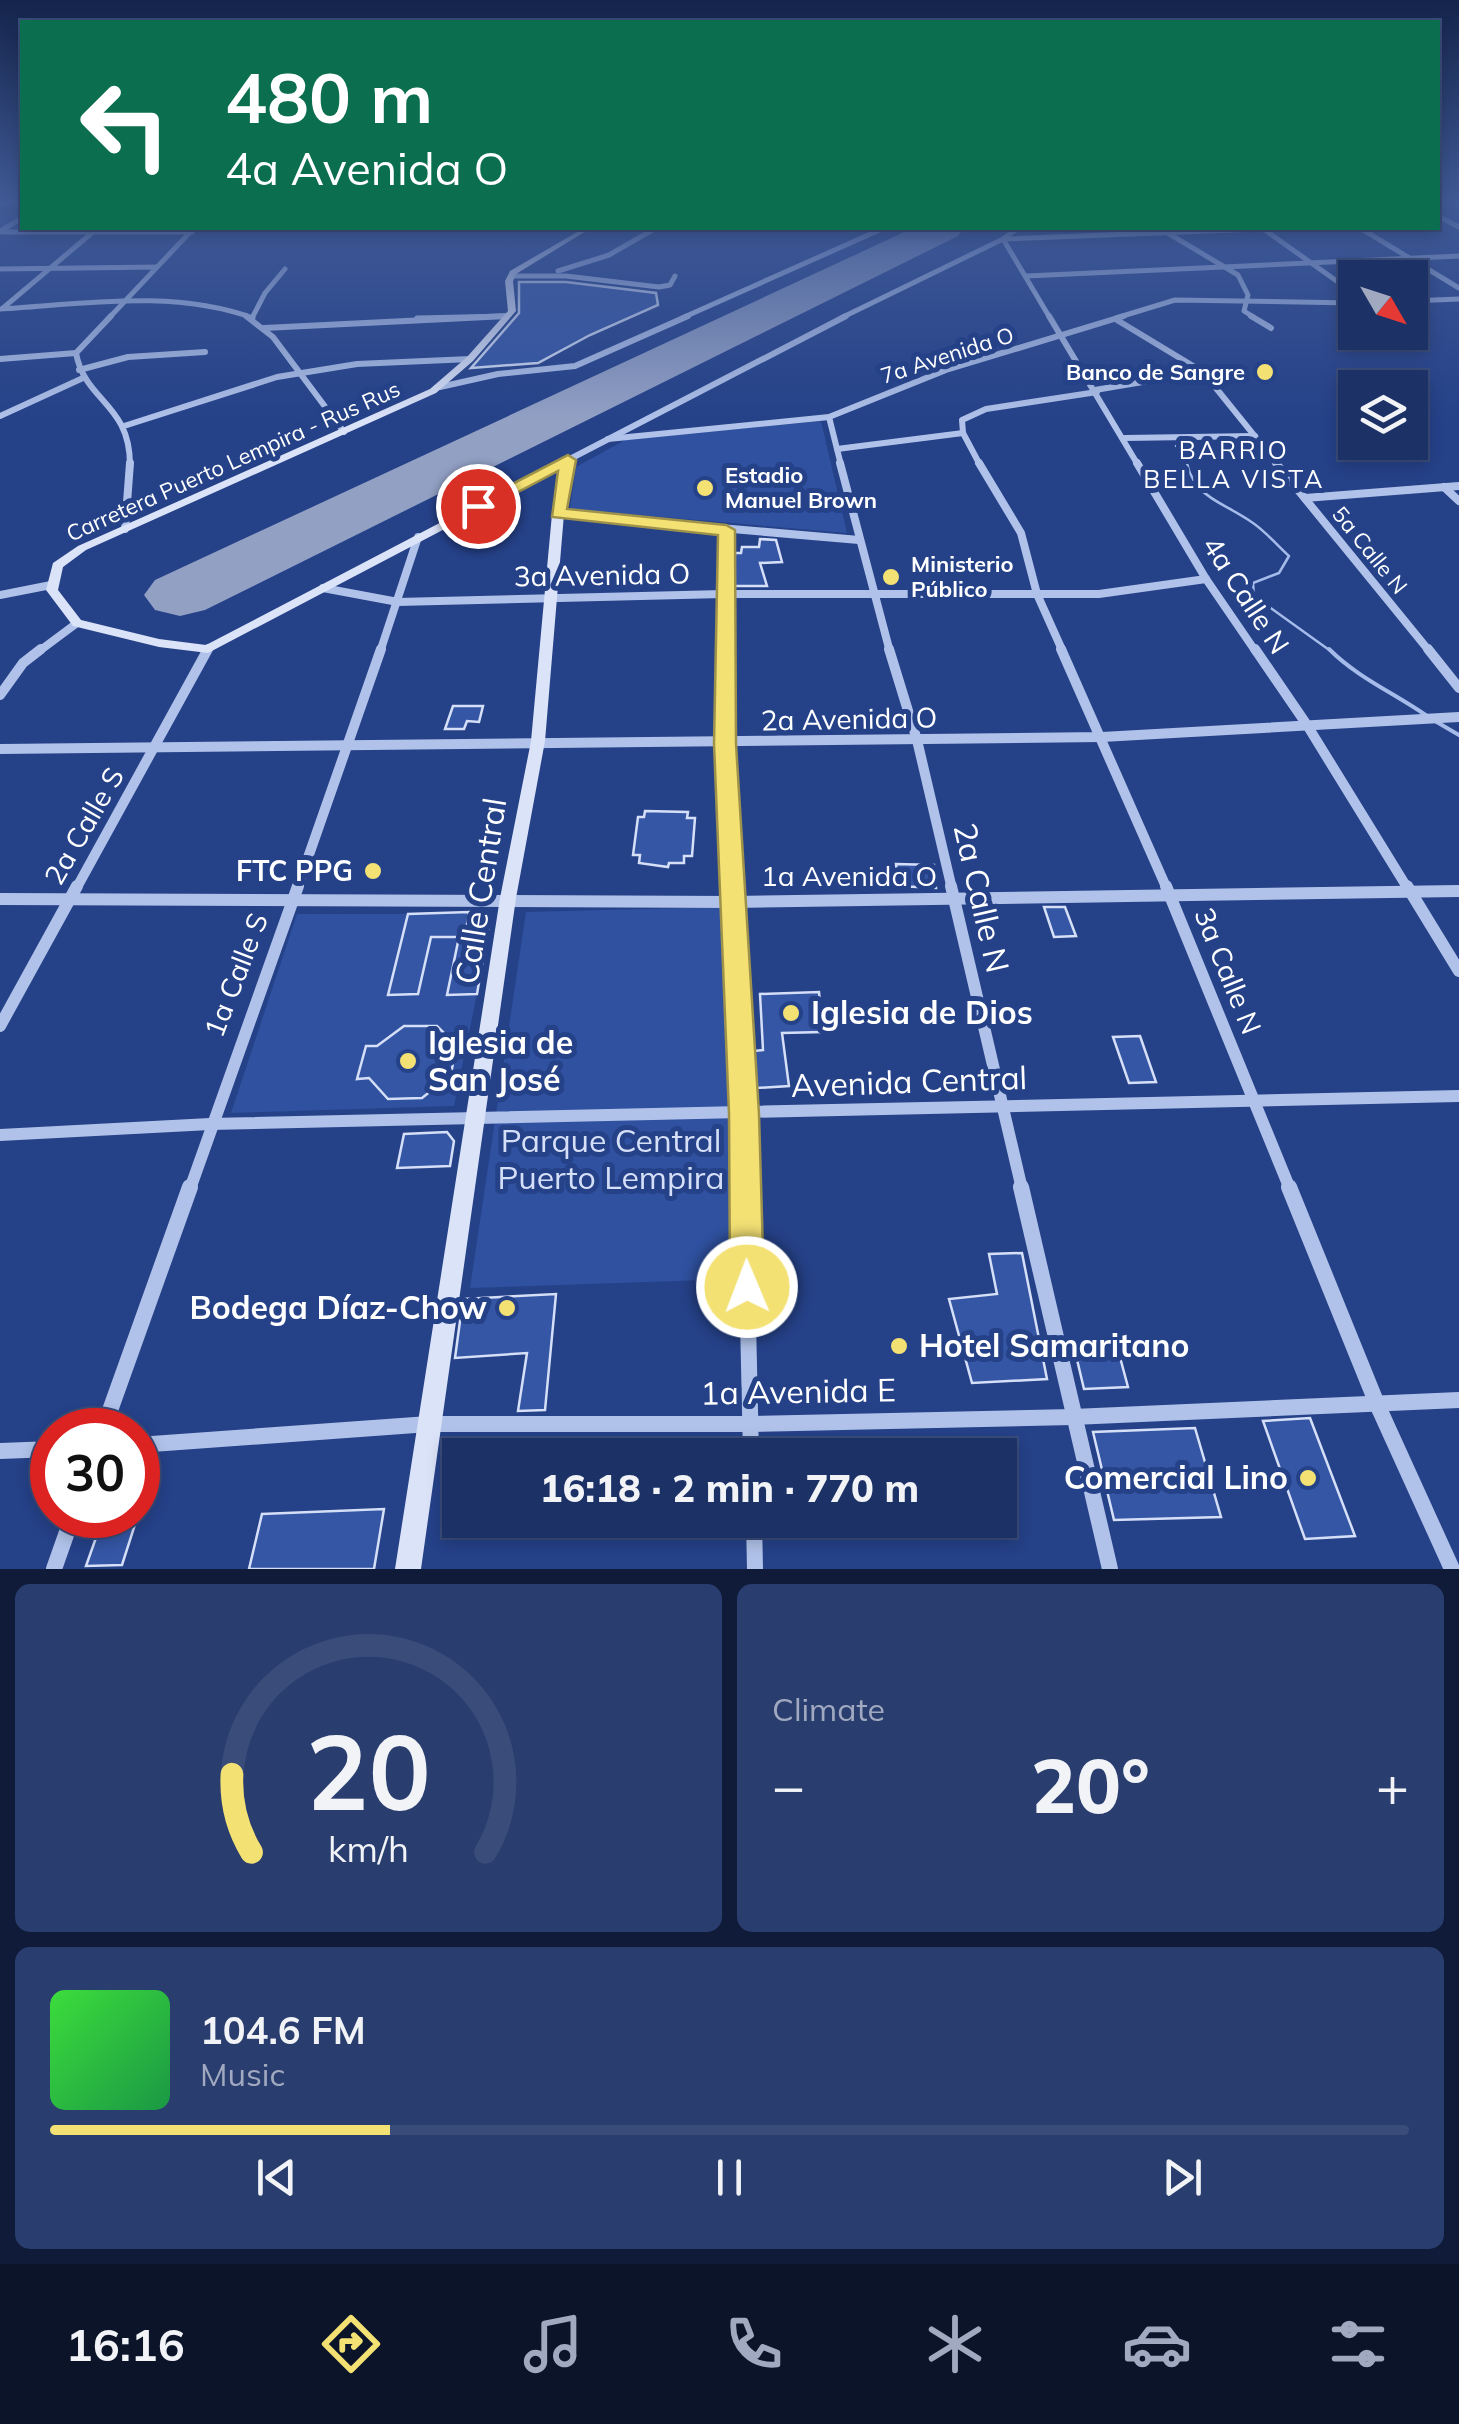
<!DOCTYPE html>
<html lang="en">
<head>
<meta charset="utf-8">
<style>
	:root { --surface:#1c3166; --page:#293d6f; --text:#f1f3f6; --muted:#a0a9bf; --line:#3a4c7a; --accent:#f3e174 }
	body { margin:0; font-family:Mulish,sans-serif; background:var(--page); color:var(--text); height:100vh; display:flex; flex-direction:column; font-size:38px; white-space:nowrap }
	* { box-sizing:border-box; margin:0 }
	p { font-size:32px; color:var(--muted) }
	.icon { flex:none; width:55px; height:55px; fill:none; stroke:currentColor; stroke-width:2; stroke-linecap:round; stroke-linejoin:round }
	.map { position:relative; height:1569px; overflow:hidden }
	.sheet { display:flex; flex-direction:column; gap:15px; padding:15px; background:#0f1b38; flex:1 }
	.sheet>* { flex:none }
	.guide { position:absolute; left:20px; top:20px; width:1420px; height:210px; border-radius:0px; box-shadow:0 5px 15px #0003,0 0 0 2px var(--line); background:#0b6e4f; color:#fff; overflow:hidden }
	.needle { width:65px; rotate:129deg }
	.fabs { position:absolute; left:1338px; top:260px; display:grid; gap:20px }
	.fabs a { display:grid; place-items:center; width:90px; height:90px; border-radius:0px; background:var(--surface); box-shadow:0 5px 15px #0003,0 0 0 2px var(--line); font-size:50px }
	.speed { position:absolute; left:30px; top:1408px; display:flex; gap:20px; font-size:50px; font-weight:700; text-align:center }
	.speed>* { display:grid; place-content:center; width:130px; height:130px; border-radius:50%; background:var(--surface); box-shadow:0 5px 15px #0003,0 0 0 2px var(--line); line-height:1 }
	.speed .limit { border:15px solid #d22; background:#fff; color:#111 }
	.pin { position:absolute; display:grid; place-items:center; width:85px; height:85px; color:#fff; margin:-42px; border:5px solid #fff; border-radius:50%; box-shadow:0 2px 10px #0007 }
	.me { position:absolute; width:110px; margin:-55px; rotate:359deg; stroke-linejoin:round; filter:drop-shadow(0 0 8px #0008) }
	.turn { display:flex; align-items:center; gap:35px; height:210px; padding:0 40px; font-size:45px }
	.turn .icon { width:130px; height:130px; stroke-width:2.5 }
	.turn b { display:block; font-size:70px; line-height:85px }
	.big { font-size:75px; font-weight:800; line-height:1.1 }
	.sheet .card { flex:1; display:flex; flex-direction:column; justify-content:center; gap:15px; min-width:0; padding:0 35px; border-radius:15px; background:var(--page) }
	.sheet .dial { align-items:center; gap:0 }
	.dial svg { height:260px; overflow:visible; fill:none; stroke:var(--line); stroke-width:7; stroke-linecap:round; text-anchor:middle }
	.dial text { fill:var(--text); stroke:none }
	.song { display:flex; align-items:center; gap:30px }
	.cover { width:120px; height:120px; border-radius:15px; background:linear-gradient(135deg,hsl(120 70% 55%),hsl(140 70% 35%)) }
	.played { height:10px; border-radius:5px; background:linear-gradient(90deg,var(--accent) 25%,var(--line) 25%) }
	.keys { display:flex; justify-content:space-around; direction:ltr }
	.heat { display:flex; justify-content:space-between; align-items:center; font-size:55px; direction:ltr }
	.sheet .tiles { flex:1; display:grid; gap:15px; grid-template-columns:1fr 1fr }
	.card:last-child { grid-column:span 2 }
	.trip { position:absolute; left:442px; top:1438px; width:575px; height:100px; border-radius:0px; background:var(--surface); box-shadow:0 5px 15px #0003,0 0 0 2px var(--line); font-weight:800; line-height:100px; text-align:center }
	.tabs { display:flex; height:160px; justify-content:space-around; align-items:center; background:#0b1429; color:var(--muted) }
	.tabs .icon { width:70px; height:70px }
	.tabs .active { color:var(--accent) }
	.tabs b { font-size:45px; color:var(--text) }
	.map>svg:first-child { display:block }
	.green { fill:#2f51a0; fill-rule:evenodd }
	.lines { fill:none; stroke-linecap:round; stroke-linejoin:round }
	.stream-far1 { stroke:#a5bbea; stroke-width:2.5 }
	.stream { stroke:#a5bbea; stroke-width:4 }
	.runway { fill:#92a0c4; fill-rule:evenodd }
	.building { fill:#3556a5; stroke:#d5dff7; stroke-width:2.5 }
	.street-far5 { stroke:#b0c2e9; stroke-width:5 }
	.street-far4 { stroke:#b0c2e9; stroke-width:6 }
	.street-far3 { stroke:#b0c2e9; stroke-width:8 }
	.street-far2 { stroke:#b0c2e9; stroke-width:10 }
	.street-far1 { stroke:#b0c2e9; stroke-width:12 }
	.street { stroke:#b0c2e9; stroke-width:16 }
	.secondary { fill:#dbe3f8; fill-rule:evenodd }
	.route { fill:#f3e174; stroke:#9e924b; stroke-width:2.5 }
	.poi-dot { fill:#f3e174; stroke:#254188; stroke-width:4 }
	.labels { text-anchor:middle; stroke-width:10; stroke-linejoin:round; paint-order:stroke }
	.far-street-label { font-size:22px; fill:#fff; stroke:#254188 }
	.far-poi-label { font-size:22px; font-weight:bold; fill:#fff; stroke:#254188; text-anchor:start }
	.far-neighbourhood-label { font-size:25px; letter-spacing:2.5px; fill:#fff; stroke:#254188 }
	.street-label { font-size:28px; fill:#fff; stroke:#254188 }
	.poi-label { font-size:28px; font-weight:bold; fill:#fff; stroke:#254188; text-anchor:end }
	.near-street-label { font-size:32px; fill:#fff; stroke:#254188 }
	.near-poi-label { font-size:32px; font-weight:bold; fill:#fff; stroke:#254188; text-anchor:start }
	.near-park-label { font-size:32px; fill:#d5dff7; stroke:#254188 }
</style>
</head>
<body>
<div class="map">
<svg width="1459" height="1569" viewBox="0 0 1459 1569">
	<rect width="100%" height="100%" fill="#254188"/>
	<g class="green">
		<path d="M821,421L847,533L570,509L576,467L625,440Z"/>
		<path d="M725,907L735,1279L470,1288L526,912Z"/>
		<path d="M297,914H408L388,995L431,937H459L448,995L477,994L454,1106L231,1113ZM404,1026H437L456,1045L451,1075L422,1098L388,1099L369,1078H358L366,1047L377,1046Z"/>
	</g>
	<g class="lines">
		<path class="stream-far1" d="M1176,446L1185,451C1189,498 1219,499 1253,523C1266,532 1277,545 1289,556L1279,573L1253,583L1254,596L1332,652"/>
		<g class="stream">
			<path d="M1329,649C1358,678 1394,693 1427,716"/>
			<path d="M1435,721L1459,735"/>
		</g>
		<path class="runway" d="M913,228H964L958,236L205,610L180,616L155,610L144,595L155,580Z"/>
	</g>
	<g class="building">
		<path d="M519,282H566L656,293L658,305L590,335L538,363L471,368L519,313Z"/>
		<path d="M760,539L776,540L782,562L760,563L767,586H733L735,553H741L742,547H759Z"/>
		<path d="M453,706H483L479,722L467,721L464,729H445Z"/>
		<path d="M645,811L688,812L687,818H695L692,856H684V863H669L668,867L639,863L640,855H633L638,817H644Z"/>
		<path d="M896,864L934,865L936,888L898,886Z"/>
		<path d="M1044,907H1065L1076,936L1054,937Z"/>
		<path d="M469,912L466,930H488L477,994L447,995L459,937H431L418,994L388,995L408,914Z"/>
		<path d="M819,992L823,1032L782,1033L789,1086L757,1088L753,1051L763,1050L760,994Z"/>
		<path d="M404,1026H437L456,1045L451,1075L422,1098L388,1099L369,1078L357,1079L366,1046H377Z"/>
		<path d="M1140,1036L1156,1082L1129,1083L1113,1037Z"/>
		<path d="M447,1132L454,1141L450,1166L397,1168L404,1134Z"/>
		<path d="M1022,1253L1047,1379L972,1383L949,1299L997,1294L989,1254Z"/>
		<path d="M556,1294L545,1410L518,1411L527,1353L455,1358L463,1299Z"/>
		<path d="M1117,1346L1128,1387L1084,1389L1074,1347Z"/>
		<path d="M1310,1418L1355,1536L1305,1539L1263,1421Z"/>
		<path d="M1195,1428L1221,1517L1114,1520L1093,1432Z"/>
		<path d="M384,1509L374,1569H249L262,1514Z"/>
		<path d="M104,1515H138L122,1565L86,1566Z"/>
	</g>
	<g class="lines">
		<g class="street-far5">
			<path d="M0,202L22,201"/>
			<path d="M1438,216L1459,227"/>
			<path d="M1262,228L1355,294"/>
			<path d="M1360,228L1459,288"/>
			<path d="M2,230L22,218"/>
			<path d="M0,232H192"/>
			<path d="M1166,232L1238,275L1248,295L1244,311L1255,318"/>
			<path d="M0,269L157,267"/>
			<path d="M558,271L609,255L656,228"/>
			<path d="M511,276H566L659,287L670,285L675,276"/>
			<path d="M1026,276L1459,256"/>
			<path d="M1410,301L1459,299"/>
			<path d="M3,308L93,232"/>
			<path d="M0,309C83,304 173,289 253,318"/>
			<path d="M109,318L194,228"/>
			<path d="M252,318L265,293L285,269"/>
			<path d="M417,318L507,316"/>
			<path d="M682,318L884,228"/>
			<path d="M841,318L1003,239L1018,228"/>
			<path d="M1050,318L1003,239L1285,228"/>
			<path d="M1116,318L1175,300L1355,303"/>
		</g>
		<g class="street-far4">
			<path d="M111,316L76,353C85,402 130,403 130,465"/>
			<path d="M246,316L273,337L344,432"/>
			<path d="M1049,316L1138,465"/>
			<path d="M1251,316L1271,328"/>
			<path d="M1117,320L1203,372L1278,465"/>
			<path d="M264,328L507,316"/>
			<path d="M0,359L76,353"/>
			<path d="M79,370L128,357L205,352"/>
			<path d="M440,387L498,374L575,366L688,316"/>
			<path d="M1095,390L1202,372"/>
			<path d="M0,416L83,378"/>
			<path d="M829,417L841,465"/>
			<path d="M124,426L277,377L357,364L470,359"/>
			<path d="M1125,438L1255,436"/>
			<path d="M608,439L829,417L946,370L1124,316"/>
			<path d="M837,449L963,433"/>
			<path d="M568,460L846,316"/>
			<path d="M980,465L963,433L962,420L986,409L1097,392"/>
		</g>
		<g class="street-far3">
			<path d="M840,463L890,652"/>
			<path d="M979,463L1021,533L1037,594L1063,652"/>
			<path d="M1137,463L1206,579L1256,652"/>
			<path d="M1276,463L1430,652"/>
			<path d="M1444,487L1459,501"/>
			<path d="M1305,498L1459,486"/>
			<path d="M558,514L859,540"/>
			<path d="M125,529L130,463"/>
			<path d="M323,588L398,602L723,594H1099L1206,579"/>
			<path d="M0,595L51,585"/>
			<path d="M38,652L77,623"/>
			<path d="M380,652L418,537"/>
			<path d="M725,652L726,531"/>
		</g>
		<g class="street-far2">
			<path d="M725,649V744L732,889"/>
			<path d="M889,649L917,740L952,889"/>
			<path d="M1061,649L1167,889"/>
			<path d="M1255,649L1307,725L1408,889"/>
			<path d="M1428,649L1459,688"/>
			<path d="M0,695L23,663L41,649"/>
			<path d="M0,749L1102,737L1459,717"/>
			<path d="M76,889L208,649"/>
			<path d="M297,889L381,649"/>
		</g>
		<g class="street-far1">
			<path d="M732,886L746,1189"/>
			<path d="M951,886L1022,1189"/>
			<path d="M1166,886L1290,1189"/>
			<path d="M1407,886L1459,971"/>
			<path d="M0,899L734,902L1459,891"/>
			<path d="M0,1026L77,886"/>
			<path d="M0,1135L210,1124L1459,1096"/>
			<path d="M190,1189L298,886"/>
		</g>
		<g class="street">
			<path d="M745,1187L751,1455"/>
			<path d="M1021,1187L1110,1569"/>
			<path d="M1289,1187L1377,1404L1452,1569"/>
			<path d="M103,1430L190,1187"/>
			<path d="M138,1445L429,1424H750L1073,1417L1459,1400"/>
			<path d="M0,1451L52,1449"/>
			<path d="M754,1520L755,1569"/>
			<path d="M54,1569L73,1515"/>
		</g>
		<path class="secondary" d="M584,228H591L516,274L513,281L516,311L473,361L436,393L86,550L63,567L58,590L81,620L159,639L206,645L564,458L573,460L564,514L545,741L516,898L421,1569H395L500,898L531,741L552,514L561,468L208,653L159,647L73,626L46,590L53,563L78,546L430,389L467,357L508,311L505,281L510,271Z"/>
	</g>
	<linearGradient id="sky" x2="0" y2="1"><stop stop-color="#14244b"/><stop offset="0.48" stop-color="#405a96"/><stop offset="1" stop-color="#405a96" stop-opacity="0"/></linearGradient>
	<rect width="1459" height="420" fill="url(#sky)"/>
	<path class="route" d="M568,455L576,460L567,509L726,525L735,530L736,744L759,1114L764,1287L759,1299L747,1304L735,1299L730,1287L729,1114L714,744L718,535L552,517L558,471L484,510L470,506Z"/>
	<g class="poi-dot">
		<circle cx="1265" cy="372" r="10"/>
		<circle cx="705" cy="488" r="10"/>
		<circle cx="891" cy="577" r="10"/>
		<circle cx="373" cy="871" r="10"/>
		<circle cx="791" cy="1013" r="10"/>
		<circle cx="408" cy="1061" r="10"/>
		<circle cx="507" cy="1308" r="10"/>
		<circle cx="899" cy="1346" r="10"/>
		<circle cx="1308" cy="1478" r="10"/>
	</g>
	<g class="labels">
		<g class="far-street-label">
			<text transform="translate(947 355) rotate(-18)" y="8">7a Avenida O</text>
			<text transform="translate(233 461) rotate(-24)" y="8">Carretera Puerto Lempira - Rus Rus</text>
			<text transform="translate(1370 550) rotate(51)" y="8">5a Calle N</text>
		</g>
		<g class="far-poi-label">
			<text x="1245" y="380" text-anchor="end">Banco de Sangre</text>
			<text x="725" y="483">Estadio<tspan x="725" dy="25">Manuel Brown</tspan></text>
			<text x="911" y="572">Ministerio<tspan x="911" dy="25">Público</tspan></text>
		</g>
		<g class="far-neighbourhood-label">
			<text x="1234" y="459">BARRIO<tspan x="1234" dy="29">BELLA VISTA</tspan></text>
		</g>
		<g class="street-label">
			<text transform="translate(602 575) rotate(-1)" y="10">3a Avenida O</text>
			<text transform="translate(1246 595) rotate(57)" y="10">4a Calle N</text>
			<text transform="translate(849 719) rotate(-1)" y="10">2a Avenida O</text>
			<text transform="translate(84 826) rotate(-60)" y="10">2a Calle S</text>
			<text x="849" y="886">1a Avenida O</text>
			<text transform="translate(1228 971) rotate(68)" y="10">3a Calle N</text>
			<text transform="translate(236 975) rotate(-69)" y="10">1a Calle S</text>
		</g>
		<g class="poi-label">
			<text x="353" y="881">FTC PPG</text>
		</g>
		<g class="near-street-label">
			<text transform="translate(481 891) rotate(-81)" y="11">Calle Central</text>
			<text transform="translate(981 898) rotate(77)" y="11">2a Calle N</text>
			<text transform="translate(909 1082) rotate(-2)" y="11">Avenida Central</text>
			<text transform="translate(798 1392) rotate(-1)" y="11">1a Avenida E</text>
		</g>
		<g class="near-poi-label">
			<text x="811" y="1024">Iglesia de Dios</text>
			<text x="428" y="1054">Iglesia de<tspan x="428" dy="37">San José</tspan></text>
			<text x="487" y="1319" text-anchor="end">Bodega Díaz-Chow</text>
			<text x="919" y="1357">Hotel Samaritano</text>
			<text x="1288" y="1489" text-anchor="end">Comercial Lino</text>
		</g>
		<g class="near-park-label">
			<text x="611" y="1152">Parque Central<tspan x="611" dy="37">Puerto Lempira</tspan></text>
		</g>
	</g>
</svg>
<div class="fabs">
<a><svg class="needle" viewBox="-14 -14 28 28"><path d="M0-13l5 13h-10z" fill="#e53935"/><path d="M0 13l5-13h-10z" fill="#a0a9bf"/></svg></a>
<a><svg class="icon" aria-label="layers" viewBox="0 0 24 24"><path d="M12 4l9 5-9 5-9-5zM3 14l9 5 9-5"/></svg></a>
</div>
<div class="speed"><div class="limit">30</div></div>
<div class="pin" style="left:478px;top:506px;background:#d93025"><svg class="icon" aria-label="arrive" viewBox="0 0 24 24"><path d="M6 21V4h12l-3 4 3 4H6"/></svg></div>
<svg class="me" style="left:747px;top:1287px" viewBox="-20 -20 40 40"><circle r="17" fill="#f3e174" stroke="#fff" stroke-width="3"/><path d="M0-11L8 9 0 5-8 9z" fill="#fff"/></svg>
<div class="trip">16:18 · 2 min · 770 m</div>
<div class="guide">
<div class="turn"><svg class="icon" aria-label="left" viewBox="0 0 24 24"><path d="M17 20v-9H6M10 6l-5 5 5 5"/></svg><div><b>480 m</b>4a Avenida O</div></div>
</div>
</div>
<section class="sheet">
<div class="tiles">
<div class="card dial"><svg viewBox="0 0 100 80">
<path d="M14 69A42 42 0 1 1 86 69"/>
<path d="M14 69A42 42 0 0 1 8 45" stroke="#f3e174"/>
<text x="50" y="56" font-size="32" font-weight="700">20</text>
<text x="50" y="72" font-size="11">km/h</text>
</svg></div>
<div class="card"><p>Climate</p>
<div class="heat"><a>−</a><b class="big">20°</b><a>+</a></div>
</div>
<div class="card">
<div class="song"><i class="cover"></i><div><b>104.6 FM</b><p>Music</p></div></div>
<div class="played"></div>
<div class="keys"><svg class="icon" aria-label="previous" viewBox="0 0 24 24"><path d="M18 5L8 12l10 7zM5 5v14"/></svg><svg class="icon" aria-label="pause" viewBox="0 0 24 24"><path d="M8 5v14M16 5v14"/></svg><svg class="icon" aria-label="next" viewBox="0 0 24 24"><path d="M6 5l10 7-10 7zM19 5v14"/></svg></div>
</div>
</div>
</section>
<nav class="tabs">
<b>16:16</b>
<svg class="icon active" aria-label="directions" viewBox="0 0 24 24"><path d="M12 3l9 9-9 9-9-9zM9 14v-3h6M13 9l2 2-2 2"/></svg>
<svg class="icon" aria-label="music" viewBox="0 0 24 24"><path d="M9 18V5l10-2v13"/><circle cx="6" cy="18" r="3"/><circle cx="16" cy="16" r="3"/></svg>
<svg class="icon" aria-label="phone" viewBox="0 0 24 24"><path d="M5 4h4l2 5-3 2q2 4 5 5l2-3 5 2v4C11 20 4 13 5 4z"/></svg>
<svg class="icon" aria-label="climate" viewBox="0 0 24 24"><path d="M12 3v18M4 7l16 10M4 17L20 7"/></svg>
<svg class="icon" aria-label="car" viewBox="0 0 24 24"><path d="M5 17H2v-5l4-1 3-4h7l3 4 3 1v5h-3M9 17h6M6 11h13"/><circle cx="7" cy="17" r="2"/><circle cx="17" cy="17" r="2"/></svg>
<svg class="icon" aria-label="filters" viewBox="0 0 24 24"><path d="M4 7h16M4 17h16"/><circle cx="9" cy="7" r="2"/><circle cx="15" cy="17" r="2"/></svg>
</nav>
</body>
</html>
